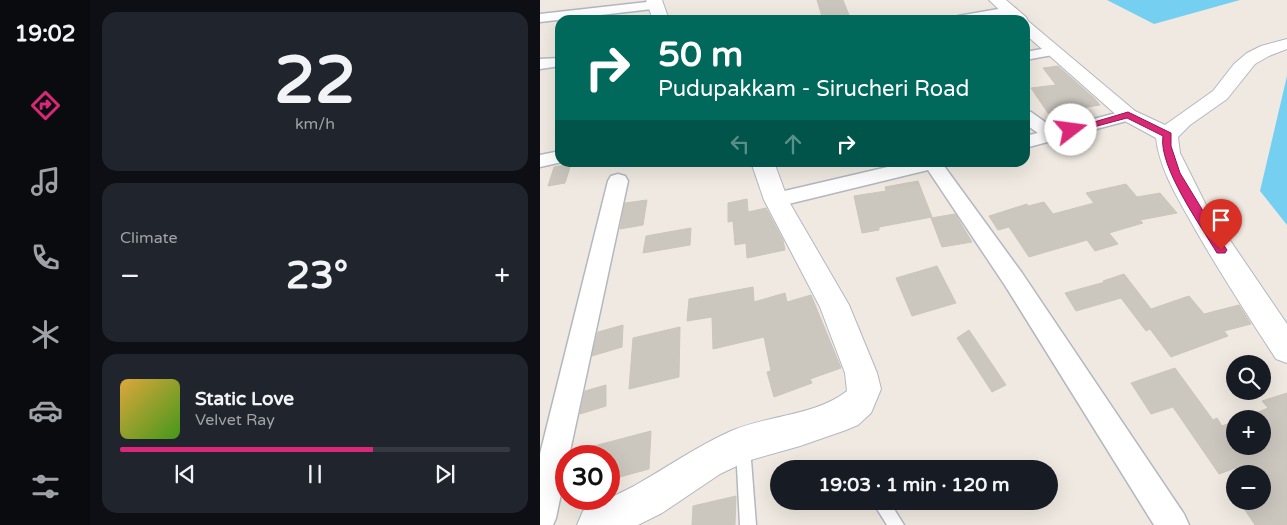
<!DOCTYPE html>
<html lang="en">
<head>
<meta charset="utf-8">
<style>
	:root { --surface:#171b24; --page:#20242c; --text:#f1f3f6; --muted:#9ea1a6; --line:#363941; --accent:#db2777 }
	body { margin:0; font-family:"Varela Round",sans-serif; background:var(--page); color:var(--text); height:100vh; display:flex; flex-direction:column; font-size:19px; white-space:nowrap }
	* { box-sizing:border-box; margin:0 }
	p { font-size:16px; color:var(--muted) }
	.icon { flex:none; width:28px; height:28px; fill:none; stroke:currentColor; stroke-width:2; stroke-linecap:round; stroke-linejoin:round }
	.map { position:relative; flex:1; overflow:hidden }
	.sheet { display:flex; flex-direction:column; gap:12px; padding:12px; background:#0d0f14; width:450px }
	.sheet>* { flex:none }
	.banner { position:absolute; left:15px; top:15px; width:475px; height:152px; border-radius:15px; box-shadow:0 5px 20px #0002; background:#00695c; color:#fff; overflow:hidden }
	.buttons { position:absolute; left:686px; top:355px; display:grid; gap:10px }
	.buttons a { display:grid; place-items:center; width:45px; height:45px; border-radius:50%; background:var(--surface); box-shadow:0 5px 20px #0002; font-size:25px }
	.speed { position:absolute; left:15px; top:445px; display:flex; gap:10px; font-size:25px; font-weight:700; text-align:center }
	.speed>* { display:grid; place-content:center; width:65px; height:65px; border-radius:50%; background:var(--surface); box-shadow:0 5px 20px #0002; line-height:1 }
	.speed .limit { border:8px solid #d22; background:#fff; color:#111 }
	.pin { position:absolute; display:grid; place-items:center; width:42px; height:42px; color:#fff; margin:-51px -21px; border-radius:50% 50% 50% 0; rotate:-45deg; box-shadow:0 0 5px #0007 }
	.pin .icon { rotate:45deg }
	.me { position:absolute; width:55px; margin:-28px; rotate:75deg; stroke-linejoin:round; filter:drop-shadow(0 0 4px #0008) }
	.turn { display:flex; align-items:center; gap:18px; height:105px; padding:0 20px; font-size:22px }
	.turn .icon { width:65px; height:65px; stroke-width:2.5 }
	.turn b { display:block; font-size:35px; line-height:42px }
	.lanes { display:flex; align-items:center; height:48px; padding:0 20px; background:#0003; justify-content:center; gap:25px; direction:ltr }
	.lanes .off { opacity:.35 }
	.big { font-size:38px; font-weight:700; line-height:1.1 }
	.sheet .widget { flex:1; display:flex; flex-direction:column; justify-content:center; gap:8px; min-width:0; padding:0 18px; border-radius:15px; background:var(--page) }
	.sheet .dial { align-items:center; gap:0 }
	.dial b { font-size:65px; line-height:1 }
	.song { display:flex; align-items:center; gap:15px }
	.cover { width:60px; height:60px; border-radius:8px; background:linear-gradient(135deg,hsl(40 70% 55%),hsl(100 70% 35%)) }
	.played { height:5px; border-radius:2px; background:linear-gradient(90deg,var(--accent) 65%,var(--line) 65%) }
	.keys { display:flex; justify-content:space-around; direction:ltr }
	.heat { display:flex; justify-content:space-between; align-items:center; font-size:28px; direction:ltr }
	.trip { position:absolute; left:230px; top:460px; width:288px; height:50px; border-radius:25px; background:var(--surface); box-shadow:0 5px 20px #0002; font-weight:700; line-height:50px; text-align:center }
	main { display:flex; flex:1; min-height:0 }
	.dock { display:flex; flex-direction:column; width:90px; justify-content:space-around; align-items:center; background:#090b0e; color:var(--muted) }
	.dock .icon { width:35px; height:35px }
	.dock .on { color:var(--accent) }
	.dock b { font-size:22px; color:var(--text) }
	.map>svg:first-child { display:block }
	.water { fill:#75cff0 }
	.building { fill:#cbc7bf; stroke:#cbc5ba }
	.lines { fill:none; stroke-linecap:round; stroke-linejoin:round }
	.service-casing { stroke:#b4b7c1; stroke-width:3 }
	.minor-casing { stroke:#b4b7c1; stroke-width:3 }
	.tertiary-casing { stroke:#b4b7c1; stroke-width:2 }
	.service { fill:#fff; fill-rule:evenodd }
	.minor { fill:#fff; fill-rule:evenodd }
	.tertiary { fill:#fff; fill-rule:evenodd }
	.route { fill:#db2777; stroke:#8e194d }
</style>
</head>
<body>
<main>
<nav class="dock">
<b>19:02</b>
<svg class="icon on" aria-label="directions" viewBox="0 0 24 24"><path d="M12 3l9 9-9 9-9-9zM9 14v-3h6M13 9l2 2-2 2"/></svg>
<svg class="icon" aria-label="music" viewBox="0 0 24 24"><path d="M9 18V5l10-2v13"/><circle cx="6" cy="18" r="3"/><circle cx="16" cy="16" r="3"/></svg>
<svg class="icon" aria-label="phone" viewBox="0 0 24 24"><path d="M5 4h4l2 5-3 2q2 4 5 5l2-3 5 2v4C11 20 4 13 5 4z"/></svg>
<svg class="icon" aria-label="climate" viewBox="0 0 24 24"><path d="M12 3v18M4 7l16 10M4 17L20 7"/></svg>
<svg class="icon" aria-label="car" viewBox="0 0 24 24"><path d="M5 17H2v-5l4-1 3-4h7l3 4 3 1v5h-3M9 17h6M6 11h13"/><circle cx="7" cy="17" r="2"/><circle cx="17" cy="17" r="2"/></svg>
<svg class="icon" aria-label="filters" viewBox="0 0 24 24"><path d="M4 7h16M4 17h16"/><circle cx="9" cy="7" r="2"/><circle cx="15" cy="17" r="2"/></svg>
</nav>
<section class="sheet">
<div class="widget dial"><b>22</b><p>km/h</p></div>
<div class="widget"><p>Climate</p>
<div class="heat"><a>−</a><b class="big">23°</b><a>+</a></div>
</div>
<div class="widget">
<div class="song"><i class="cover"></i><div><b>Static Love</b><p>Velvet Ray</p></div></div>
<div class="played"></div>
<div class="keys"><svg class="icon" aria-label="previous" viewBox="0 0 24 24"><path d="M18 5L8 12l10 7zM5 5v14"/></svg><svg class="icon" aria-label="pause" viewBox="0 0 24 24"><path d="M8 5v14M16 5v14"/></svg><svg class="icon" aria-label="next" viewBox="0 0 24 24"><path d="M6 5l10 7-10 7zM19 5v14"/></svg></div>
</div>
</section>
<div class="map">
<svg width="747" height="525" viewBox="0 0 747 525">
	<rect width="100%" height="100%" fill="#efe9e1"/>
	<g class="water">
		<path d="M567,0H700L614,24Z"/>
		<path d="M747,76V225L720,191Z"/>
	</g>
	<g class="building">
		<path d="M277,0H303L311,20H283Z"/>
		<path d="M518,66L554,98L560,105L508,113L491,88L516,85L503,68Z"/>
		<path d="M31,164L25,183L8,186L14,167Z"/>
		<path d="M378,181L392,217L339,227V230L322,233L314,196L346,191L345,187Z"/>
		<path d="M586,184L597,197L620,193L637,213L600,220L603,223L569,233L578,244L555,251L547,240L489,257L469,227L458,230L449,216L487,204L488,206L504,202L513,214L554,203L546,193Z"/>
		<path d="M207,199L208,212L226,208L243,240L245,250L207,258L206,243L195,245L193,221L188,222V203Z"/>
		<path d="M107,200L103,225L80,229L85,203Z"/>
		<path d="M415,214L432,242L402,247L391,218Z"/>
		<path d="M151,228L150,245L103,253L106,236Z"/>
		<path d="M397,266L416,303L372,316L356,278Z"/>
		<path d="M584,274L611,309L649,296L664,314L699,305L711,324L684,331L688,336L631,357L610,329L606,331L581,298L536,311L525,293L565,282L563,281Z"/>
		<path d="M213,287L214,302L245,293L247,302L271,295L301,368L270,379L272,383L234,397L227,372L231,371L224,337L173,349L172,317L147,321L149,299Z"/>
		<path d="M83,325L82,347L52,356L58,332Z"/>
		<path d="M140,327L139,377L89,389L93,338Z"/>
		<path d="M429,330L466,385L452,392L417,338Z"/>
		<path d="M635,368L673,420L677,418L682,426L695,421V446H722V419H702L728,408L722,401L747,393V525H715L699,501H726L722,496V474H707L701,466L679,474L633,407L611,414L591,383Z"/>
		<path d="M66,385V406L40,414L45,391Z"/>
		<path d="M111,431L109,469L69,480V456H36L35,451Z"/>
		<path d="M196,496L195,525H152L153,506Z"/>
	</g>
	<g class="lines">
		<defs>
			<g id="service">
				<path d="M203,440L208,442L210,447L216,525H200L196,447L198,442Z"/>
				<path d="M332,501H349L364,525H347Z"/>
			</g>
			<g id="minor">
				<path d="M116,1L121,2L122,5L121,8L0,22V14Z"/>
				<path d="M470,7L475,8L477,11L475,14L441,20H411L418,16Z"/>
				<path d="M513,47L518,48L520,51L518,54L485,60V52Z"/>
				<path d="M20,58V66L0,69V59Z"/>
				<path d="M588,110L594,111L596,115L594,119L485,148V136L498,133L485,124V111L491,112L515,129Z"/>
				<path d="M20,151V162H22L0,167V155Z"/>
				<path d="M369,162H406L404,166L482,273L644,514L649,525H614L466,287L388,170L236,207L229,205L226,200L229,195L236,193Z"/>
				<path d="M78,174L85,176L88,181L29,456H26V470L16,518L13,525H0V454L68,181L71,176Z"/>
			</g>
			<g id="tertiary">
				<path d="M106,0H122L129,20H113Z"/>
				<path d="M449,0H466L486,17L488,21L595,111L625,125L673,91L694,64L707,53L721,46L747,39V49L729,56L715,64L687,99L650,125L638,137L640,153L666,205L747,324V363L736,359C708,316 680,273 655,229C639,200 620,171 616,138L581,119L485,34V20H470Z"/>
				<path d="M211,162H234L248,200L309,305L337,373L341,389L331,413L318,425L306,430L260,446L207,461L180,474L122,513L98,525H37L43,511C60,502 77,495 94,486C128,467 155,447 191,431C228,415 275,416 307,391L305,373L280,307L224,200Z"/>
			</g>
		</defs>
		<use href="#service" class="service-casing"/>
		<use href="#minor" class="minor-casing"/>
		<use href="#tertiary" class="tertiary-casing"/>
		<use href="#service" class="service"/>
		<use href="#minor" class="minor"/>
		<use href="#tertiary" class="tertiary"/>
	</g>
	<path class="route" d="M588,112L631,133V146L640,173L685,247L687,250L685,253H677C661,226 618,166 623,136L587,118L531,133L527,130Z"/>
</svg>
<div class="buttons">
<a><svg class="icon" aria-label="search" viewBox="0 0 24 24"><circle cx="10" cy="10" r="6"/><path d="M15 15l6 6"/></svg></a>
<a>+</a>
<a>−</a>
</div>
<div class="speed"><div class="limit">30</div></div>
<div class="pin" style="left:681px;top:250px;background:#d93025"><svg class="icon" aria-label="arrive" viewBox="0 0 24 24"><path d="M6 21V4h12l-3 4 3 4H6"/></svg></div>
<svg class="me" style="left:531px;top:130px" viewBox="-20 -20 40 40"><circle r="19" fill="#fff"/><path d="M0-13L10 11 0 6-10 11z" fill="#db2777"/></svg>
<div class="trip">19:03 · 1 min · 120 m</div>
<div class="banner">
<div class="turn"><svg class="icon" aria-label="right" viewBox="0 0 24 24"><path d="M7 20v-9h11M14 6l5 5-5 5"/></svg><div><b>50 m</b>Pudupakkam - Sirucheri Road</div></div>
<div class="lanes"><svg class="icon off" aria-label="left" viewBox="0 0 24 24"><path d="M17 20v-9H6M10 6l-5 5 5 5"/></svg><svg class="icon off" aria-label="ahead" viewBox="0 0 24 24"><path d="M12 20V5M6 11l6-6 6 6"/></svg><svg class="icon" aria-label="right" viewBox="0 0 24 24"><path d="M7 20v-9h11M14 6l5 5-5 5"/></svg></div>
</div>
</div>
</main>
</body>
</html>
